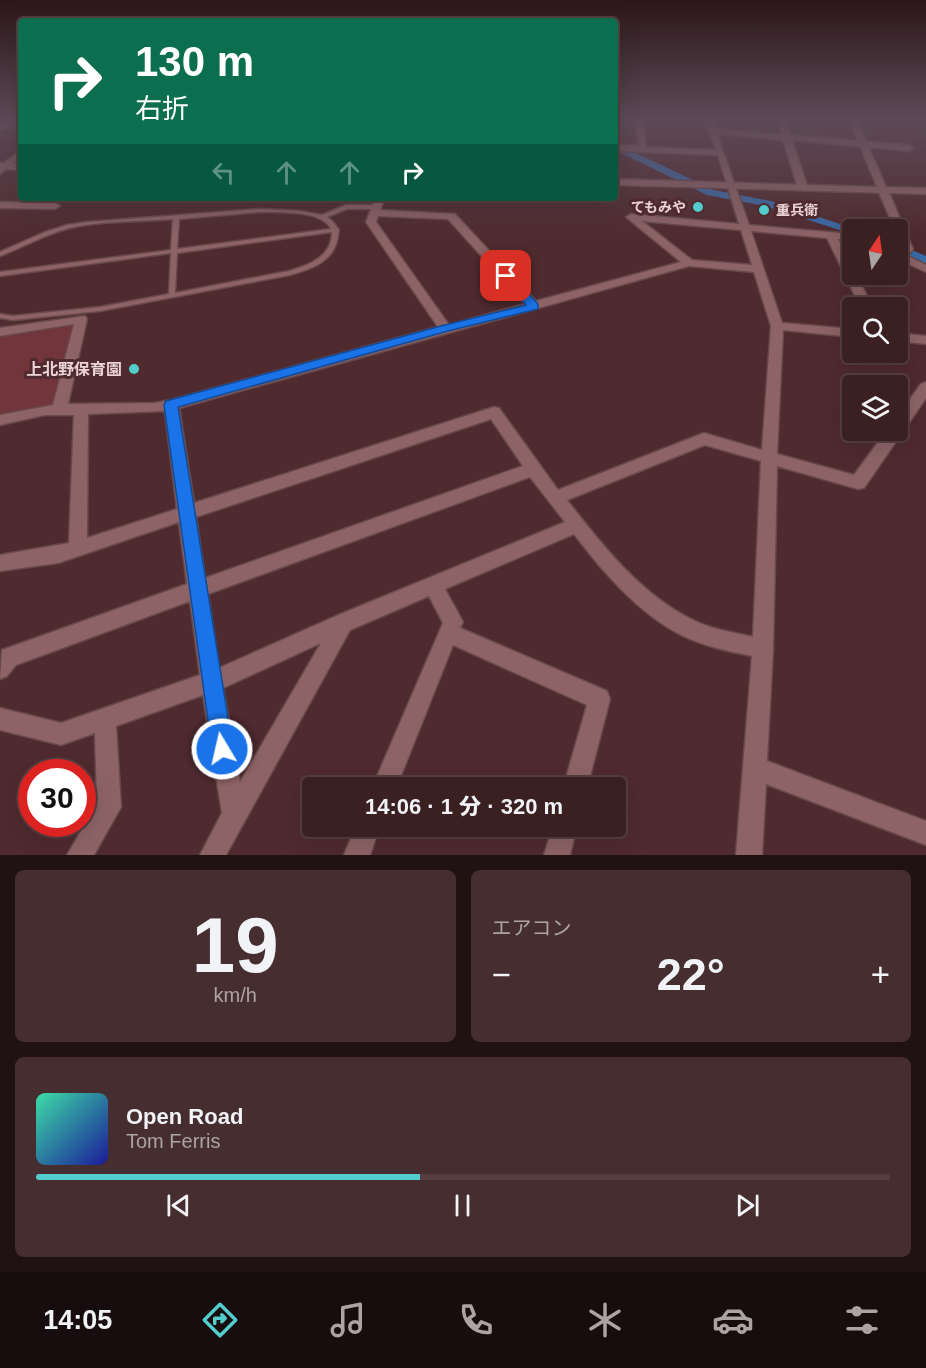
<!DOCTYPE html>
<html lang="ja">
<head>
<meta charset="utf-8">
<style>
	:root { --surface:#3b2022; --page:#462d2f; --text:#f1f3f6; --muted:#aca3a5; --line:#543e40; --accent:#52cdcc }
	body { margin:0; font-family:Arial,"Noto Sans JP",sans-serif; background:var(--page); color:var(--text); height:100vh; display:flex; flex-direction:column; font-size:22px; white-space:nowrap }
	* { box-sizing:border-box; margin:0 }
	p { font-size:20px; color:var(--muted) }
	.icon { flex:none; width:33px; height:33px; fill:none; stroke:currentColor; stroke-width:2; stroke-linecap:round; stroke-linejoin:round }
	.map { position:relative; height:855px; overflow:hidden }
	.side { display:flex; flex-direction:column; gap:15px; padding:15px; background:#201213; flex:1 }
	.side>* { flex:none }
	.banner { position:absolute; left:18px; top:18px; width:600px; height:183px; border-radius:6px; box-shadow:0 6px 24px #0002,0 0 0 2px var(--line); background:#0b6e4f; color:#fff; overflow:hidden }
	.needle { width:39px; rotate:13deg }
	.fabs { position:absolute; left:842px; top:219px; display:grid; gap:12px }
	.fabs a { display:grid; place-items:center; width:66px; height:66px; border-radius:6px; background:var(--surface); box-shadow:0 6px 24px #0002,0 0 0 2px var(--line); font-size:30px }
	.speed { position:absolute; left:18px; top:759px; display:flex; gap:12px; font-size:30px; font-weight:700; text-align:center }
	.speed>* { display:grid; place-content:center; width:78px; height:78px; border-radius:50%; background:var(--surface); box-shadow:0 6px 24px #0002,0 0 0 2px var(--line); line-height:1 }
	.speed .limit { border:9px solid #d22; background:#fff; color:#111 }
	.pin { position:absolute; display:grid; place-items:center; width:51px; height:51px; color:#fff; margin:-26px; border-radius:12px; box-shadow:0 3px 9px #0006 }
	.me { position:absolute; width:66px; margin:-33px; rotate:351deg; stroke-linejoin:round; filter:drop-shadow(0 0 4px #0008) }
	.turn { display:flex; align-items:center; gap:21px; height:126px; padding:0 18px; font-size:27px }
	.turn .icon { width:78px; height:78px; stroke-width:2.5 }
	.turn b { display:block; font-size:42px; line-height:51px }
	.lanes { display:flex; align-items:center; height:57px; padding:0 18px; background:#0003; justify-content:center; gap:30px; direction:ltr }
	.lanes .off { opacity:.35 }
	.big { font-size:45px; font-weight:800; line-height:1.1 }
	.side .card { flex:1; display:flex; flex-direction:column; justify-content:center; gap:9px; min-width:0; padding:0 21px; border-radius:9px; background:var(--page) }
	.side .dial { align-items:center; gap:0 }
	.dial b { font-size:78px; line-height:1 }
	.song { display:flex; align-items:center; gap:18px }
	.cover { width:72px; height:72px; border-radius:9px; background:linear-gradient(135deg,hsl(160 70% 55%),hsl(240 70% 35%)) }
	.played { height:6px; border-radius:3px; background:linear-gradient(90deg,var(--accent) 45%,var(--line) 45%) }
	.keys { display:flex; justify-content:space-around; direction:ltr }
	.heat { display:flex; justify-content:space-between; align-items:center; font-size:33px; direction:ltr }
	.side .tiles { flex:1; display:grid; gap:15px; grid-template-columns:1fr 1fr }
	.card:last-child { grid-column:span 2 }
	.trip { position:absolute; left:302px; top:777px; width:324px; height:60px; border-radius:6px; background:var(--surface); box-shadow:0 6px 24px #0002,0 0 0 2px var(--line); font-weight:800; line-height:60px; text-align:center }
	.tab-bar { display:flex; height:96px; justify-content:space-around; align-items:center; background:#180d0e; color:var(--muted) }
	.tab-bar .icon { width:42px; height:42px }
	.tab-bar .active { color:var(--accent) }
	.tab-bar b { font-size:27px; color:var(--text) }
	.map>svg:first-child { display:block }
	.green { fill:#72353b }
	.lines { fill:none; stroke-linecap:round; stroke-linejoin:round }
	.canal { fill:#386ba9; fill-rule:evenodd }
	.lane-casing { stroke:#67484b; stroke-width:3 }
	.street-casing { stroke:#67484b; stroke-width:3 }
	.secondary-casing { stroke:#67484b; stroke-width:3 }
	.lane { fill:#8d6366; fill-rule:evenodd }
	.street { fill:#8d6366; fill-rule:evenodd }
	.secondary { fill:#8d6366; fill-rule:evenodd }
	.route { fill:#1a73e8; stroke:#114b97; stroke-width:1.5 }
	.poi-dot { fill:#52cdcc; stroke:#4f2a2e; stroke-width:2 }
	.labels { text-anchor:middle; stroke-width:6; stroke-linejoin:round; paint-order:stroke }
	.far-poi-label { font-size:14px; font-weight:bold; fill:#ecd4d5; stroke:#4f2a2e; text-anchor:end }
	.poi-label { font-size:16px; font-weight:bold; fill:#ecd4d5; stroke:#4f2a2e; text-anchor:end }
</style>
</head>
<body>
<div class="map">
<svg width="926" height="855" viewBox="0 0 926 855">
	<rect width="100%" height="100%" fill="#4f2a2e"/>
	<path class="green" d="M80,323L59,410L0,425V333Z"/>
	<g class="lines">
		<g class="canal">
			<path d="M11,120H21V123L0,128V122Z"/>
			<path d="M615,143L714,190L771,201L858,230H852V234L765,206L707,195L615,150Z"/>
			<path d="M897,244L926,256V265L897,253Z"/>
		</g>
		<defs>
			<path id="lane" d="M346,205H377L380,207L377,209H347L327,217L333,222L339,230C338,234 338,239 336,244C330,263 308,270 290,275L100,311L13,320L0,318V314L13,316L100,307L169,294L171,253L0,276V272L171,250L173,219C139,222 104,220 70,228C45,234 24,247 0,256V252L45,232L67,225L87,222L260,209L300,211L322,215ZM260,212C279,212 322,210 331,229L177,249L179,219ZM332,232C332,257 309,265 289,271L175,293L177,253Z"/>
			<g id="street">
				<path d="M635,120H643L646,147L716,150L704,120H712L715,129L782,135L777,120H785L790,135L909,145L913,148L909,151L792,140L808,188L803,191L798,188L783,140L717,134L749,225L852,234V240L838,239L852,267V274H856L873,308H861L827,238L751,231L782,323L852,329V337L783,330L777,454L854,475L887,430H897V417L921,384L926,382V398L864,488L858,489L777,466L773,649L767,761L926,821V845L766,784L762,855H736L752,656C728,651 703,646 681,635C638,613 603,572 574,534L445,589L463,622L460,628L607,691L610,699L587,788H563L587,705L453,645L396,788H372L443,623L429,596L350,630L226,855H200L222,813L203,695L116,726L121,807L94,855H67L97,804L95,733L61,745L0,730V708L61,723L200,675L190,601L16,665L7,676L0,679L2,650L187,584L179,522L58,563L0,571V555L69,543L74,415H45L0,425V415L53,405L74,324L0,336V328L85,316L87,319L68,404L155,403L171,400L438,327L366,222L375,198H385L380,210L455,214L536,301L681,262L626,217L631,214L739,224L718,155L615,151V145H638ZM378,216L448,219L525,304L449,325L376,222ZM642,221L741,230L752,265L692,260ZM689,266L754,272L771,326L762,450L704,433L558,490L499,408L494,407L194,503L179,408ZM165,411L177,509L87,538L88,414ZM491,419L523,466L205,578L196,517ZM705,445L761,461L753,637C734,632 713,630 695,621C642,596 602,545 567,500ZM530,477L565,522L336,616L219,668L208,594ZM321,643L240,782L223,688Z"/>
				<path d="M21,122V126L0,130V126Z"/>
				<path d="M21,150V157L0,174V166Z"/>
				<path d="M880,188L888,190L913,249L908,256L926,265V272L897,259V252H900L903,249L897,230H895L878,190Z"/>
				<path d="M0,202L55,203L60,206L55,209L0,208Z"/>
				<path d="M897,333L926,336V344L897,341Z"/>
				<path d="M356,826H380L370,855H344Z"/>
				<path d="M553,826H577L570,855H544Z"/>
			</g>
			<g id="secondary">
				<path d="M849,120H857L886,187L926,188V194L615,185V179L877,187Z"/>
				<path d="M0,163L21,164V170L0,169Z"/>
			</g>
		</defs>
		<use href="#lane" class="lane-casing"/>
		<use href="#street" class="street-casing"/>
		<use href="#secondary" class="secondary-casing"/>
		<use href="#lane" class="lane"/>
		<use href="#street" class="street"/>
		<use href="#secondary" class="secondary"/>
	</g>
	<linearGradient id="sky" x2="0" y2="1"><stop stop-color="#2b1719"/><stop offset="0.5" stop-color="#5d4a57"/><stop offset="1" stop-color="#5d4a57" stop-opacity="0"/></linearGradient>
	<rect width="926" height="239" fill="url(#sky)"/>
	<path class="route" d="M506,273L510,274L538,304V309L448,331L178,407L233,749L230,756L222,759L215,756L212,749L164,405L166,401L441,326L526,305L501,276Z"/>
	<g class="poi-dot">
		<circle cx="698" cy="207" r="6"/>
		<circle cx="764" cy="210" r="6"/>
		<circle cx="134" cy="369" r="6"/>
	</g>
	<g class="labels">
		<g class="far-poi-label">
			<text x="686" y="212">てもみや</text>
			<text x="776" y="215" text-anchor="start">重兵衛</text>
		</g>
		<g class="poi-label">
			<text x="122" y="375">上北野保育園</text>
		</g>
	</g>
</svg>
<div class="fabs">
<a><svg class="needle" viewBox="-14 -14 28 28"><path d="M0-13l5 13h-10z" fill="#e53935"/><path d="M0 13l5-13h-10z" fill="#aca3a5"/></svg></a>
<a><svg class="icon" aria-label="search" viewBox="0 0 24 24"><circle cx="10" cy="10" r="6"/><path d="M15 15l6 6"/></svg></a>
<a><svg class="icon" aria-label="layers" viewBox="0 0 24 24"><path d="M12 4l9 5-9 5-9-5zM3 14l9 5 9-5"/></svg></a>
</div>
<div class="speed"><div class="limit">30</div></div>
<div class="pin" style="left:506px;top:276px;background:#d93025"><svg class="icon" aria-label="arrive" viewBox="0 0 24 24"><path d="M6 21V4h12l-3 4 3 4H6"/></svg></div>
<svg class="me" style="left:222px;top:749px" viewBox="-20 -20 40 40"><circle r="17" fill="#1a73e8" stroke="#fff" stroke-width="3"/><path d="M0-11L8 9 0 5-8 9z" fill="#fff"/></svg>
<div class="trip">14:06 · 1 分 · 320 m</div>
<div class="banner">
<div class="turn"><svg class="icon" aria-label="right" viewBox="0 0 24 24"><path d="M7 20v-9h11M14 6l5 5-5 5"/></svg><div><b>130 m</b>右折</div></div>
<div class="lanes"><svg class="icon off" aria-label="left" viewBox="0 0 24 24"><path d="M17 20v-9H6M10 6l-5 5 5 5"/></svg><svg class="icon off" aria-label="ahead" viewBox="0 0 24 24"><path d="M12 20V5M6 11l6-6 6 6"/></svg><svg class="icon off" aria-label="ahead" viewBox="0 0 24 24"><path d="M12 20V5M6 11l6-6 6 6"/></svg><svg class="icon" aria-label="right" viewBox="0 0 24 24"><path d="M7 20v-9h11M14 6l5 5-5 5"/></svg></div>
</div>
</div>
<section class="side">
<div class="tiles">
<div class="card dial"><b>19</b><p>km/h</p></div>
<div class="card"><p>エアコン</p>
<div class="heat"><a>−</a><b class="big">22°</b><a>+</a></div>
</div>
<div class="card">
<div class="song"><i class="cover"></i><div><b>Open Road</b><p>Tom Ferris</p></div></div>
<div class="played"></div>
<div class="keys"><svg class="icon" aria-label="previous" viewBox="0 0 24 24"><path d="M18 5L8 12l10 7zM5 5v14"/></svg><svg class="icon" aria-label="pause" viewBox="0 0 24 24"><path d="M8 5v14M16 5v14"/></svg><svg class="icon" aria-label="next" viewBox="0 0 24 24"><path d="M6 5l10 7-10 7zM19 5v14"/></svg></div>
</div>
</div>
</section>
<nav class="tab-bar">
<b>14:05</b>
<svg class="icon active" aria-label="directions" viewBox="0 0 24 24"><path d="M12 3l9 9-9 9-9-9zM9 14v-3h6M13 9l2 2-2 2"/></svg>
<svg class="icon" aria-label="music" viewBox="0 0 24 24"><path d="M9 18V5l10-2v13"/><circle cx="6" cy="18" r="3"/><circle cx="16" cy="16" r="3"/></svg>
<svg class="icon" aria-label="phone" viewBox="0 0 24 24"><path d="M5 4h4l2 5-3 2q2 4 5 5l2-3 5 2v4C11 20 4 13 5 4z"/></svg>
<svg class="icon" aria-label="climate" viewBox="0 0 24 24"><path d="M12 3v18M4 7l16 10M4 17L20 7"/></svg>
<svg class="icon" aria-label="car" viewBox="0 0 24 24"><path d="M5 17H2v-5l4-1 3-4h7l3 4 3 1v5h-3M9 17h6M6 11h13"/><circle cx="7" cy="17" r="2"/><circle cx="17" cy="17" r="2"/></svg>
<svg class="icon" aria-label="filters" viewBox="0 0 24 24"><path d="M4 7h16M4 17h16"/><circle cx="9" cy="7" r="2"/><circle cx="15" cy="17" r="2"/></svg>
</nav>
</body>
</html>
